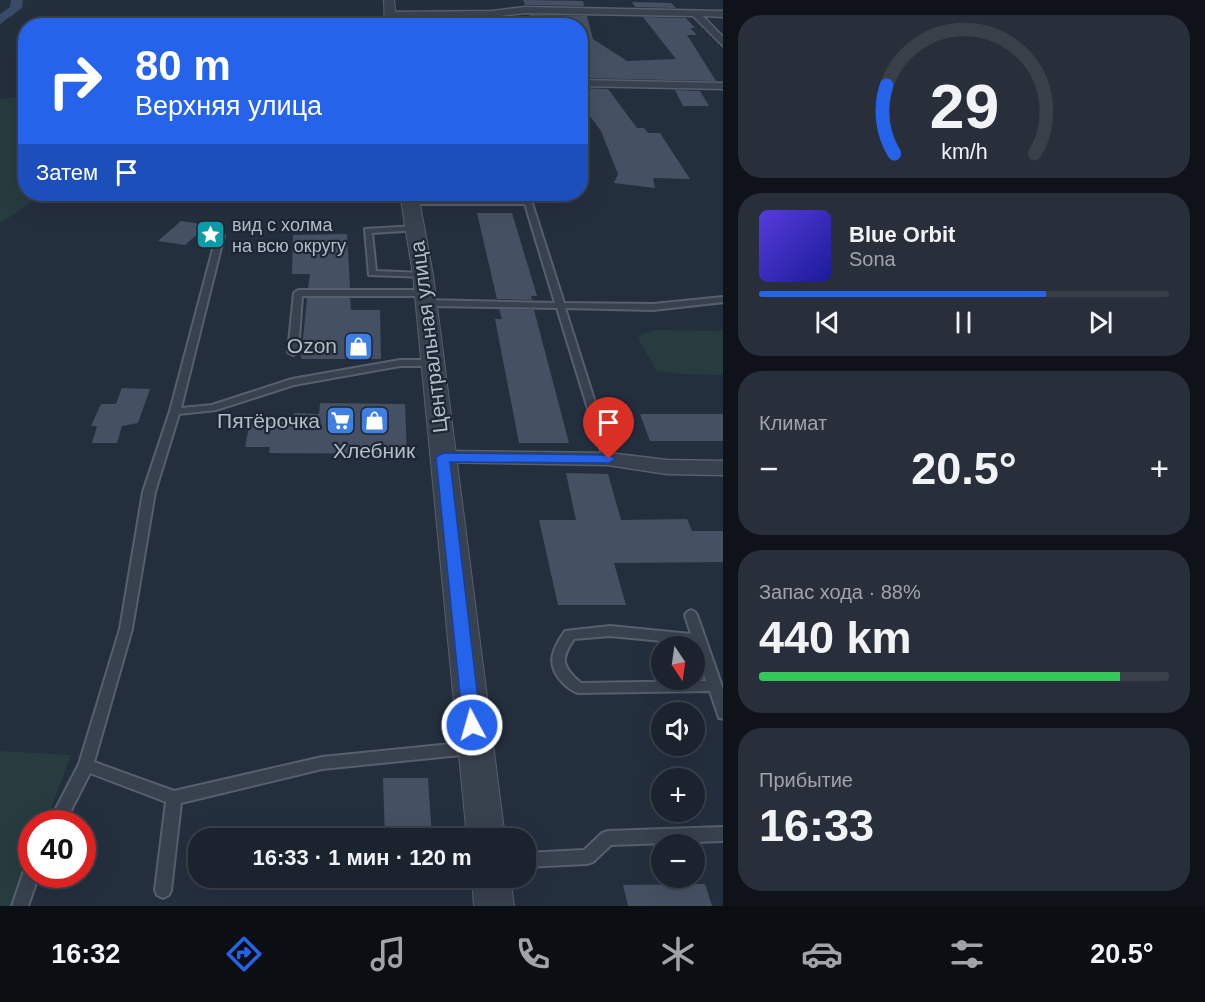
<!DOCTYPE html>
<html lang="ru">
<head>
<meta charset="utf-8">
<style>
	:root { --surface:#1b232e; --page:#282f3a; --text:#f1f3f6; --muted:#a0a4aa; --line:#39404a; --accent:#2563eb }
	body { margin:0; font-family:Arial,sans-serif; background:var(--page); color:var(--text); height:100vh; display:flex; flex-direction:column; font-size:22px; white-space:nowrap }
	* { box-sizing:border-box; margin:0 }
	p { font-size:20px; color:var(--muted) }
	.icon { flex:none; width:33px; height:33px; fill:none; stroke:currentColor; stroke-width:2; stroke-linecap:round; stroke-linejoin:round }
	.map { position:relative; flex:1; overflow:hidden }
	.sheet { display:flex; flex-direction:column; gap:15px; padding:15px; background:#0f1319; width:482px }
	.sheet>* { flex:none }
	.top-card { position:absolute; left:18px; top:18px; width:570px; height:183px; border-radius:24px; box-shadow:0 6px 24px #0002,0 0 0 2px var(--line); background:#2563eb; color:#fff; overflow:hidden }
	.needle { width:39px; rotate:167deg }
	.fabs { position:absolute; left:651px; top:636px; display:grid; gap:12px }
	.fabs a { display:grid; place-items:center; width:54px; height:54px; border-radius:50%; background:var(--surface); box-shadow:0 6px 24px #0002,0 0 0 2px var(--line); font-size:30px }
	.speed { position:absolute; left:18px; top:810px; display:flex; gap:12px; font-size:30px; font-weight:700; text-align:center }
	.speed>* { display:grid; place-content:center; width:78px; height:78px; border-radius:50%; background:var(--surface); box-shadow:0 6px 24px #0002,0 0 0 2px var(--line); line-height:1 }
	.speed .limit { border:9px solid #d22; background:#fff; color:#111 }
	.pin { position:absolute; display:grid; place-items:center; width:51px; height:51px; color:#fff; margin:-62px -26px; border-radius:50% 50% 50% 0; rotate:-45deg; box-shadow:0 0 6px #0007 }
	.pin .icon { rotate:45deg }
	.me { position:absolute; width:66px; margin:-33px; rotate:354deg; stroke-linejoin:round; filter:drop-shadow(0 0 4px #0008) }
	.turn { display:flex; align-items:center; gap:21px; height:126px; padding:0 18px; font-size:27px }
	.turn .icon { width:78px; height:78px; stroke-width:2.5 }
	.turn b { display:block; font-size:42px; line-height:51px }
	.then { display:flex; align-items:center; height:57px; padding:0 18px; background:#0003; gap:12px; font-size:22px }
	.big { font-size:45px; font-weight:600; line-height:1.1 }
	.sheet .card { flex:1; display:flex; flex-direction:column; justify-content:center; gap:9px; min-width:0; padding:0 21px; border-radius:24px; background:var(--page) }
	.sheet .dial { align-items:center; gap:0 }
	.dial svg { height:156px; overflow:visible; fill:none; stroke:var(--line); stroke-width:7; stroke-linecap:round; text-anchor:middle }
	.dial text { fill:var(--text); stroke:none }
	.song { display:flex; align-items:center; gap:18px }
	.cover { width:72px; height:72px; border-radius:9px; background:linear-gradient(135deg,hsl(250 70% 55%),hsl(240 70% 35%)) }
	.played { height:6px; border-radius:3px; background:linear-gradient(90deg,var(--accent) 70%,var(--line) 70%) }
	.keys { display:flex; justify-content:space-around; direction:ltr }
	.heat { display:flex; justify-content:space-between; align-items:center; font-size:33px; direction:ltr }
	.charge { height:9px; border-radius:4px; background:linear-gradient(90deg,#34c759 88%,var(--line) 0) }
	.trip { position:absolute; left:188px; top:828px; width:348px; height:60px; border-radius:24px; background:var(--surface); box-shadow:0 6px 24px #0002,0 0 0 2px var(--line); font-weight:600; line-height:60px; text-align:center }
	.menu { display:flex; height:96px; justify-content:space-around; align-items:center; background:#0b0e12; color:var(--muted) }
	.menu .icon { width:42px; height:42px }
	.menu .selected { color:var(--accent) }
	.menu b { font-size:27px; color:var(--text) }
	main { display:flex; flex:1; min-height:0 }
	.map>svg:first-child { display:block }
	.green { fill:#263c3f }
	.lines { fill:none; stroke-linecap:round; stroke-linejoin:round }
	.canal { fill:#394c67; fill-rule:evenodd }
	.building { fill:#455162 }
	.service-casing { stroke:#565f6c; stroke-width:4 }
	.minor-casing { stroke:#565f6c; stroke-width:3 }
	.tertiary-casing { stroke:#565f6c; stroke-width:2 }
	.service { fill:#38414e; fill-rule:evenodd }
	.minor { fill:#38414e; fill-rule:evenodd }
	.tertiary { fill:#38414e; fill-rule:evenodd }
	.route { fill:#2563eb; stroke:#184099; stroke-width:1.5 }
	.labels { text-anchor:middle; stroke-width:4.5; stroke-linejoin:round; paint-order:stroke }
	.far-poi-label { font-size:18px; fill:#b4bcc9; stroke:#1d2633; text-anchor:start }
	.street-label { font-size:21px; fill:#b4bcc9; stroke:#1d2633 }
	.poi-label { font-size:21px; fill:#b4bcc9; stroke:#1d2633; text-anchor:end }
</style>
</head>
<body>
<main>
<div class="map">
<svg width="724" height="906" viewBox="0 0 724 906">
	<rect width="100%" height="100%" fill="#242f3e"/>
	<g class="green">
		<path d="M25,97L26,194H44L0,223V99Z"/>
		<path d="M656,330L723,331V375L682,374L656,370L638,338L642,334Z"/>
		<path d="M0,751L71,755L45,823L32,824L31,859L14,906H0Z"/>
	</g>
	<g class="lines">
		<path class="canal" d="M11,0H23L22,8L0,24V14L10,7Z"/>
	</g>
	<g class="building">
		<path d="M523,0L583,1L584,6L525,5Z"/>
		<path d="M632,2L671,3L676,8L635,7Z"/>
		<path d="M529,15L587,16L593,39L627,61L676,59L643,17L686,18L695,28H690L697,35H687L716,81L580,78V26L531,21Z"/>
		<path d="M580,88L608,89L637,128H644L648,133H660L690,179L653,178L655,188L614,183L618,174L601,131L580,103Z"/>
		<path d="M675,90L700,91L709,106H683Z"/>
		<path d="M477,213H512L537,296H531L532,300L497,299Z"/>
		<path d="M181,221L208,225L185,245L158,241Z"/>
		<path d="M347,234L350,288H308L310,274H292L293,235Z"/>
		<path d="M307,298H350L351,310H380L381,359H301Z"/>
		<path d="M499,309L534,310L569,443H519L495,319H502Z"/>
		<path d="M122,388L150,389L138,423L122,426L117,443H92L97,426H91L101,404H116Z"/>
		<path d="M320,403L405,404L407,454L269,453L270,447H245L250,422H293L294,413L319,414Z"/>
		<path d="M640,414H723V441H650Z"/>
		<path d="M566,473L608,474L621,520L687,519L692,531H723V562L614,563L626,605H558L539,520H576Z"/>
		<path d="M383,778H428L432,838H385Z"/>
		<path d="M705,884L712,906H628L623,885Z"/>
	</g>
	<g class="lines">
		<defs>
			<g id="service">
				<path d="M407,200H531L564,303L653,304L724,297V302L653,310L565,308L613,459L608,462L604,461L557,308L426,306L422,303L426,300L555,303L525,204H410L406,202Z"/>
				<path d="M416,226L420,228L419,230L372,233L376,271L423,273H426V277L369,275L365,229Z"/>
				<path d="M217,234L224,236L181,408L212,405L292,379L400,360H431L436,363L431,366H400L294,385L216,410L179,414L155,492L132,629L94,762L174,791L322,757L471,742L476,744L478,748L476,752L471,754L322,769L181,803L171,890L169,895L163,898L157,895L155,890L166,802L90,773L64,824H48L79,764L120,629L143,492L170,411Z"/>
				<path d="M298,290H425L429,293L425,296H302L298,352L293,355L288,352L294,293Z"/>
				<path d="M691,610L695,612L697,615L724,692V719L719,718L710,691L578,693C572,691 567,687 562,682C545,664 553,648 565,631L610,626L691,634L685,615L687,612ZM610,636L694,644L706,681L581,683C562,667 560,659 574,639Z"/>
				<path d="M724,827V841L611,845L593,862L587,864L525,867V853L584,850L602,833L608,831Z"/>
				<path d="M32,863V874H39L28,906H12L26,865Z"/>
			</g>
			<g id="minor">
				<path d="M525,7L724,11V17L703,16L724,38V47L693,16L525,13L492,17L390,18L385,15L390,12L492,11Z"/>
				<path d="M580,80L724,83V89L580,86Z"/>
				<path d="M443,451L608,453L667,460L724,461V475L667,474L608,465L436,462L432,457L436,452Z"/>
			</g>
			<g id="tertiary">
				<path d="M384,0H394L397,26H385Z"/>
				<path d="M400,194H418L433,275L505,838H467L413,275Z"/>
				<path d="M472,878H510L514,906H474Z"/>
			</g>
		</defs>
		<use href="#service" class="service-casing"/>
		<use href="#minor" class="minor-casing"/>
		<use href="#tertiary" class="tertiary-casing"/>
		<use href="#service" class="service"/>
		<use href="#minor" class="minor"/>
		<use href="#tertiary" class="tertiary"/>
	</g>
	<path class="route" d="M443,453L609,455L615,459L609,463L450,462L481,725L478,731L472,733L465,731L463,725L436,457Z"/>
	<defs>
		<symbol id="sight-square" viewBox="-11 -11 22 22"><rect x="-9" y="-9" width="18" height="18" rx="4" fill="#0f9aa8" stroke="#1d2633"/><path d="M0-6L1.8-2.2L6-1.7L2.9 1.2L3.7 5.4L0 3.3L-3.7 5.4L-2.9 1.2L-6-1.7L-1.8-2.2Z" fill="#fff"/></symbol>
		<symbol id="shop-square" viewBox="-11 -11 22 22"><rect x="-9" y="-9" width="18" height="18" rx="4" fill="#3f7fe0" stroke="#1d2633"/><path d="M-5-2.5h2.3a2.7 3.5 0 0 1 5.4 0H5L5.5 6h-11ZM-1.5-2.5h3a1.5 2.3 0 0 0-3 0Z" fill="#fff"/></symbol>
		<symbol id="supermarket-square" viewBox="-11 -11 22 22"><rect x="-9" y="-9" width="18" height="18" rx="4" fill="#3f7fe0" stroke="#1d2633"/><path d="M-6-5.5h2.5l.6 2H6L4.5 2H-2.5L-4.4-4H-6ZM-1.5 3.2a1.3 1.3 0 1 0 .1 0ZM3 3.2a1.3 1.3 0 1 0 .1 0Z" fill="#fff"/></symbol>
	</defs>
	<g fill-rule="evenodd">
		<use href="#sight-square" x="194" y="218" width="33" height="33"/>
		<use href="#shop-square" x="342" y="330" width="33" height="33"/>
		<use href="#shop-square" x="358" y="404" width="33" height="33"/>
		<use href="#supermarket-square" x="324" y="404" width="33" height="33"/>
	</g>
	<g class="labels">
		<g class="far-poi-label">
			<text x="232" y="231">вид с холма<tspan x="232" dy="21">на всю округу</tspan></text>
		</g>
		<g class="street-label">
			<text transform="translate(429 337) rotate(-97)" y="7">Центральная улица</text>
		</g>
		<g class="poi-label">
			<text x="337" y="353">Ozon</text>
			<text x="320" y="428">Пятёрочка</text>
			<text x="374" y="458" text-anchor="middle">Хлебник</text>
		</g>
	</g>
</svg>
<div class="fabs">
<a><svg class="needle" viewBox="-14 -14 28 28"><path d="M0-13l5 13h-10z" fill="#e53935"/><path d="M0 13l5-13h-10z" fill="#a0a4aa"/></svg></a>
<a><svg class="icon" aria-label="sound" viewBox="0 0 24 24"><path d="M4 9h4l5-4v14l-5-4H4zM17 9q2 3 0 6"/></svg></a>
<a>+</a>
<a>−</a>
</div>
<div class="speed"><div class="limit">40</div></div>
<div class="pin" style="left:609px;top:459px;background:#d93025"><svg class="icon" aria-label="arrive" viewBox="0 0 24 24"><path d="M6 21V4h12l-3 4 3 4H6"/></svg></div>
<svg class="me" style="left:472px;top:725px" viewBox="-20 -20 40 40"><circle r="17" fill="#2563eb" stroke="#fff" stroke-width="3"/><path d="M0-11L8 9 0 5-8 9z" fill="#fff"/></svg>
<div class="trip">16:33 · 1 мин · 120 m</div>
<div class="top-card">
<div class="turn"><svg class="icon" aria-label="right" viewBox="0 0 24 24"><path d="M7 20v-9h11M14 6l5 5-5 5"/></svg><div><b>80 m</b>Верхняя улица</div></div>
<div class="then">Затем<svg class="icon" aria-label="arrive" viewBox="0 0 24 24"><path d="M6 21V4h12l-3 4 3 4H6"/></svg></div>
</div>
</div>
<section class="sheet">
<div class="card dial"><svg viewBox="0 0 100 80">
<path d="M14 69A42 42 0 1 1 86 69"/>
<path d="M14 69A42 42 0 0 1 10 34" stroke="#2563eb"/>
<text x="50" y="56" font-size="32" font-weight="700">29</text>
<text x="50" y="72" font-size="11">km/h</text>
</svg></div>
<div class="card">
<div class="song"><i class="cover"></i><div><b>Blue Orbit</b><p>Sona</p></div></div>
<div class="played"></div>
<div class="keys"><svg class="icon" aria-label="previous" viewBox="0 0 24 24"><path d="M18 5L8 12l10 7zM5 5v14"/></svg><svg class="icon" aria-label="pause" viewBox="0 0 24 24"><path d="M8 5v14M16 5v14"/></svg><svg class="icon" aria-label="next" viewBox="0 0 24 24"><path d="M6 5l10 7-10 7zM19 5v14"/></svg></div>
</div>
<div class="card"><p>Климат</p>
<div class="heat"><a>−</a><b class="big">20.5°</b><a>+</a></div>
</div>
<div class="card"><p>Запас хода · 88%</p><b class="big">440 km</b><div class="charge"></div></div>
<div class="card"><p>Прибытие</p><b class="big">16:33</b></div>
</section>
</main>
<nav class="menu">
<b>16:32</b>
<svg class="icon selected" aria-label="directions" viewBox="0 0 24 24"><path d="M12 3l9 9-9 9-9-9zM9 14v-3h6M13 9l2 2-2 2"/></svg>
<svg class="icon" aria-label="music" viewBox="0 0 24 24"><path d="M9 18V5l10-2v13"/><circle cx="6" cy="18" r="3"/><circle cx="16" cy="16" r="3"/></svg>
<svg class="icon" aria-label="phone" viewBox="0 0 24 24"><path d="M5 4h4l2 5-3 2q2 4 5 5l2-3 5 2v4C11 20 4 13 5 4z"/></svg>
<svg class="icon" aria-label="climate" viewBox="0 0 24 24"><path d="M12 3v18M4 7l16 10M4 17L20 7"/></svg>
<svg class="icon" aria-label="car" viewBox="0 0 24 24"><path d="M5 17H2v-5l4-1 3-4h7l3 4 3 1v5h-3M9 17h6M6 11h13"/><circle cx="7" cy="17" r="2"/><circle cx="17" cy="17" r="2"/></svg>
<svg class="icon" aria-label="filters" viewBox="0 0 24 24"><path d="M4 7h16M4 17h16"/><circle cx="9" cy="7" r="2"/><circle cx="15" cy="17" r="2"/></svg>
<b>20.5°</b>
</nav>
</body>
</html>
